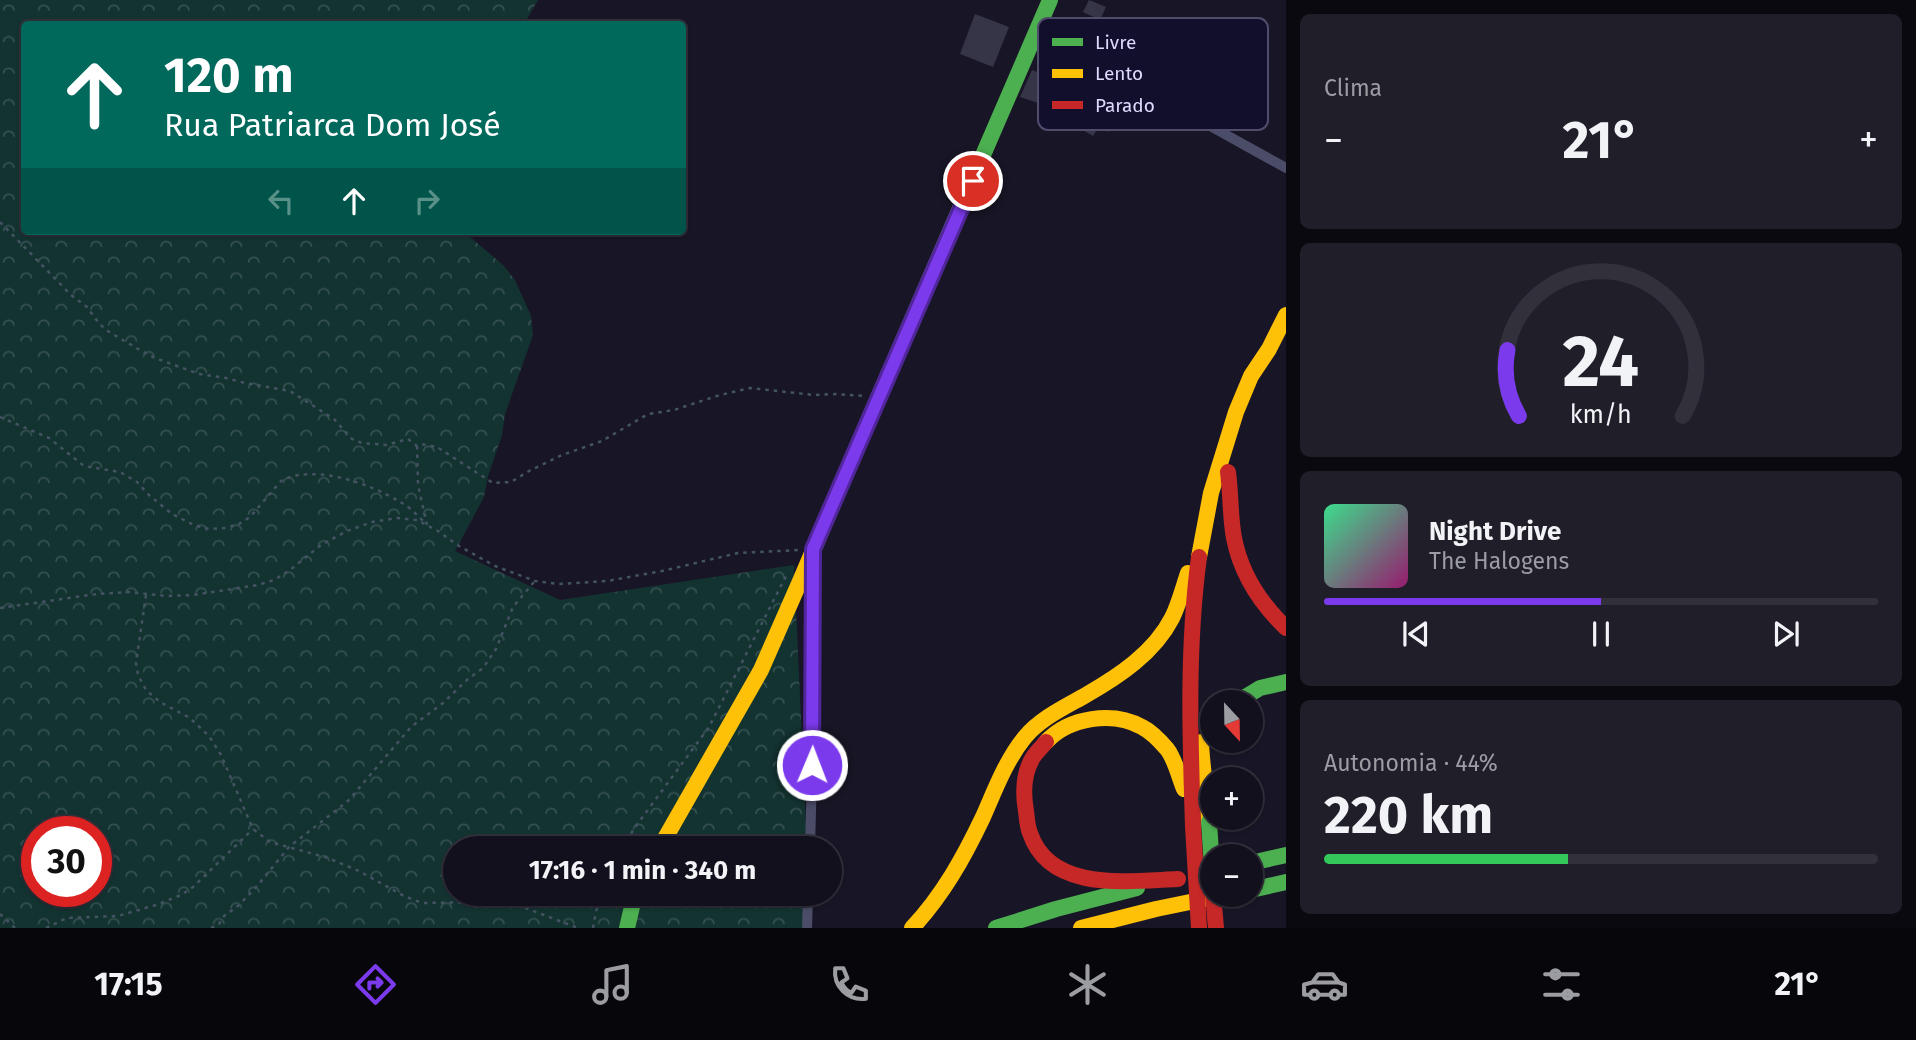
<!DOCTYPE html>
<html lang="pt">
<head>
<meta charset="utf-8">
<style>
	:root { --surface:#12101c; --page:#1f1e29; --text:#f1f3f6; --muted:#9c9da3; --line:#31303b; --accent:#7c3aed }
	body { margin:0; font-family:"Fira Sans",sans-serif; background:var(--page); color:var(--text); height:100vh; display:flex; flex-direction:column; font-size:26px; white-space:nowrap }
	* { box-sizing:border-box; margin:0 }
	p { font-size:23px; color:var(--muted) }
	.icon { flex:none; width:38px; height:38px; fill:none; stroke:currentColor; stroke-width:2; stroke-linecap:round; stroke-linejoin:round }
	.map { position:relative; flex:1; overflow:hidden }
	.sheet { display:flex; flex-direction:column; gap:14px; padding:14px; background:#0a090f; width:630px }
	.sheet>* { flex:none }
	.banner { position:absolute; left:21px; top:21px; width:665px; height:214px; border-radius:7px; box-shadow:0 2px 5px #0004,0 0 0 2px var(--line); background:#00695c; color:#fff; overflow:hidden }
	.needle { width:46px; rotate:158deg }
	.fabs { position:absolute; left:1200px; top:690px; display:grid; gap:14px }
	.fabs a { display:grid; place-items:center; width:63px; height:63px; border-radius:50%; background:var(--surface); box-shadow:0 2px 5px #0004,0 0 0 2px var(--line); font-size:35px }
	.speed { position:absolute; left:21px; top:816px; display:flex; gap:14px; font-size:35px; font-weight:700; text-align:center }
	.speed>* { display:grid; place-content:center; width:91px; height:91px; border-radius:50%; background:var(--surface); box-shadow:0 2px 5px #0004,0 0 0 2px var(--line); line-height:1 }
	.speed .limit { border:10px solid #d22; background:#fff; color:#111 }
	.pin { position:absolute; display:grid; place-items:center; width:60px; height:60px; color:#fff; margin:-30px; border:4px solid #fff; border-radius:50%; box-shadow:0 2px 7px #0007 }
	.me { position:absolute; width:77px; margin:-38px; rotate:1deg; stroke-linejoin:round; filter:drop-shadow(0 0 5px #0008) }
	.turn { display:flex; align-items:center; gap:24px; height:147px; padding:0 28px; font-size:32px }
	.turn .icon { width:91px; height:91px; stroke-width:2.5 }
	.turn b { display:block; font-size:49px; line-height:60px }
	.lanes { display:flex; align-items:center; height:66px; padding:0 28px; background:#0003; justify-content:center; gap:35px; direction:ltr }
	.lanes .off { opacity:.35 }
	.big { font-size:52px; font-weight:700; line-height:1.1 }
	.sheet .tile { flex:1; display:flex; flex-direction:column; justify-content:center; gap:10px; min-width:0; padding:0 24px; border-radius:10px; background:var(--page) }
	.sheet .dial { align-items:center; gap:0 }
	.dial svg { height:182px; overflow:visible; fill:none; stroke:var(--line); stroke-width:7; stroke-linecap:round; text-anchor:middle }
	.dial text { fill:var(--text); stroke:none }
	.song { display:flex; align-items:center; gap:21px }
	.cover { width:84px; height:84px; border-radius:10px; background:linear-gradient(135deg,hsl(150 70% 55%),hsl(320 70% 35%)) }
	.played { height:7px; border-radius:4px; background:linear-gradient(90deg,var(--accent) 50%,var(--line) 50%) }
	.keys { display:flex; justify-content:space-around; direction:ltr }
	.heat { display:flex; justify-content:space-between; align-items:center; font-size:38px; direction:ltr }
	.charge { height:10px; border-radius:5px; background:linear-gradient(90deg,#34c759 44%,var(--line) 0) }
	.trip { position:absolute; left:443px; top:836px; width:399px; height:70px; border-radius:35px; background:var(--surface); box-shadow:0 2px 5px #0004,0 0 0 2px var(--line); font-weight:700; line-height:70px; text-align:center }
	.tabs { display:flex; height:112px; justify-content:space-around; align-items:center; background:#07060b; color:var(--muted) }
	.tabs .icon { width:49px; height:49px }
	.tabs .selected { color:var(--accent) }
	.tabs b { font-size:32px; color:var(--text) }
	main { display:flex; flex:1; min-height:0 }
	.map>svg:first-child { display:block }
	.forest { fill:url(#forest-crowns); fill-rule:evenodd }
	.building { fill:#363547 }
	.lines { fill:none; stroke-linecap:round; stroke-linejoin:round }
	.path { stroke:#435362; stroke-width:2.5; stroke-dasharray:3.5 5; stroke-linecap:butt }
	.street { stroke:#4b4c67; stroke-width:10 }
	.fast { stroke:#4caf50; stroke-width:16 }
	.slow { stroke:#ffc107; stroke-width:16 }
	.jam { stroke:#c62828; stroke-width:16 }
	.fast-bridge { stroke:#4caf50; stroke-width:16 }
	.jam-bridge { stroke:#c62828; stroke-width:16 }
	.route-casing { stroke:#51269a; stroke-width:18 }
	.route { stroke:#7c3aed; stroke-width:12 }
	.key { fill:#120f2d; stroke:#4f4c6c; stroke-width:2 }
	.key-label { font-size:19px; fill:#dddcff }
</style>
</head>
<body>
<main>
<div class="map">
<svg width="1286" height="928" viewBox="0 0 1286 928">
	<defs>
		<pattern id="forest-crowns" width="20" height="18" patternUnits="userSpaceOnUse" patternTransform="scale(1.75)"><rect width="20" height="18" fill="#133331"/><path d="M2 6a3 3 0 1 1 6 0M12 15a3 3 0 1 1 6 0" fill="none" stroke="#355050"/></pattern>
	</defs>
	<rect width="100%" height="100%" fill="#181626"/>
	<path class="forest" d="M0,0H538L524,24H24V231H463L503,265L515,280L531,316L533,335L505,414L502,435L488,476L484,497L455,551L560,600L794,565L807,849H455V894H809L811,928H0ZM37,831H96V891H37Z"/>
	<g class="building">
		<path d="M1089,0L1106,7L1100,20L1083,12Z"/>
		<path d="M975,14L1009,27L993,67L960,54Z"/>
		<path d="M1032,70L1049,76L1038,103L1020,97Z"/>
		<path d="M1079,96L1103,110L1108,102L1121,110L1108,132L1099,126L1093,136L1067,121Z"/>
	</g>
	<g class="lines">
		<g class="path">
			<path d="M0,222L71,295L87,307L98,322L106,330L138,349L155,358L199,374L226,378L245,383L290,391L334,419L352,439L362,443L386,445L408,439L417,446L421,444L437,447L493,483L511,482L529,471L562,455L602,441L648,414L674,410L720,395L750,388L814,395L836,394L864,396"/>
			<path d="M0,417L49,438L84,466L120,472L137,482L149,495L172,514L194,525L209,529L224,528L239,524L250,517L281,481C313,463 371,484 400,502C410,507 417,515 425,523"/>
			<path d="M417,446L418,485L427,525"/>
			<path d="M146,595L136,663L138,675L146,690L160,702L190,718L209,736L221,755L253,829L270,842L328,858L359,871L404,896L422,903L489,902L515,904L578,928"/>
			<path d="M0,608L97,594L128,592L167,596L193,595L258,585L274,580L290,570L321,545L347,531L372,522L397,518L417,520L438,531L459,546L495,566L535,581L559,584L607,581L662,571L738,553L800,550"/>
			<path d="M624,849L633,830L709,727L788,572"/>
			<path d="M0,914L15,928"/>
			<path d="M46,928L67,918L118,916L156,905L181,895L193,887L253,829"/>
			<path d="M211,928L219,924L224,916L238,906L258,885L289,847L348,801L411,727L443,703L468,679L483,668L496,649L513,607L534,582"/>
			<path d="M593,928L596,911L604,894"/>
		</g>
		<g class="street">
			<path d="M1034,38L1203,122L1286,168"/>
			<path d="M810,849L814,696L813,560"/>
			<path d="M807,928L808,894"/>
		</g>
		<g class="fast">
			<path d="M866,426L1050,0"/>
			<path d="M1237,702L1260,688L1286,682"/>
			<path d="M1251,863L1286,855"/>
			<path d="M1251,890L1286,882"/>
			<path d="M627,928L635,894"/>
			<path d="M996,928L1056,909L1137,888"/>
		</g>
		<g class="slow">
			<path d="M1199,557L1211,493L1236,412L1251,376L1269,349L1286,315"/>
			<path d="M1046,742C1069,717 1113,711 1142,727C1150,731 1161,742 1167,749C1175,759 1179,777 1184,789"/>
			<path d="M1201,742C1202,769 1207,795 1209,822"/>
			<path d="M659,849L761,670L801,579L866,426"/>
			<path d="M912,928C943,895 964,857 983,817C995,790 1006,760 1025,737C1041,718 1065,707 1086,695C1119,676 1154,653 1172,618C1179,604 1183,588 1188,573"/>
			<path d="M1081,928L1156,909L1229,894"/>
		</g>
		<g class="jam">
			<path d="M1228,472C1231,494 1230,517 1234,538C1241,574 1260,603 1286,628"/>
			<path d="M1046,742C1042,747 1035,753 1032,759C1023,775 1023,794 1026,811C1027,818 1027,826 1030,833C1050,893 1129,881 1178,879"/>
			<path d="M1193,826C1190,736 1187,647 1199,557"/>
		</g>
		<path class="fast-bridge" d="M1209,822L1213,883"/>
		<g class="jam-bridge">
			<path d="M1193,826L1199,928"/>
			<path d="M1213,894L1216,928"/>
		</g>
	</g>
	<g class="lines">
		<defs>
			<path id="route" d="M812,765L813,549L973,181"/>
		</defs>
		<use href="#route" class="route-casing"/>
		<use href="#route" class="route"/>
	</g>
	<rect x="1038" y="18" width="230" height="112" rx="10" class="key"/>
	<rect x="1052" y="38" width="31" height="8" fill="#4caf50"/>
	<rect x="1052" y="69" width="31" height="9" fill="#ffc107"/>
	<rect x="1052" y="101" width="31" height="8" fill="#c62828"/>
	<g class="key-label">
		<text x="1095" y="49">Livre</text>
		<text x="1095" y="80">Lento</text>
		<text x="1095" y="112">Parado</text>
	</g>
</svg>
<div class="fabs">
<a><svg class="needle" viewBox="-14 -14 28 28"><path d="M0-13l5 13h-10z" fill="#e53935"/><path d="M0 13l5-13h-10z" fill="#9c9da3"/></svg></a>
<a>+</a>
<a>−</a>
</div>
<div class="speed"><div class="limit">30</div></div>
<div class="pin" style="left:973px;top:181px;background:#d93025"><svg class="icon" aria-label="arrive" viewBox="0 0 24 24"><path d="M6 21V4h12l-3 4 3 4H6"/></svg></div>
<svg class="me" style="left:812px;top:765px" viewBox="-20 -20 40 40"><circle r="17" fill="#7c3aed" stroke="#fff" stroke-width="3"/><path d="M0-11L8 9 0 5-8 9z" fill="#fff"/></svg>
<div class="trip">17:16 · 1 min · 340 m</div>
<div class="banner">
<div class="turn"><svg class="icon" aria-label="ahead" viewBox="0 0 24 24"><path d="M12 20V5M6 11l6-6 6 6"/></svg><div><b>120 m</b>Rua Patriarca Dom José</div></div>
<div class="lanes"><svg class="icon off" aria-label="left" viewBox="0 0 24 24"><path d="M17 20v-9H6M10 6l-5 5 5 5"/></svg><svg class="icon" aria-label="ahead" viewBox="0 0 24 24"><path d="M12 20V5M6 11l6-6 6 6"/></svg><svg class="icon off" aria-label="right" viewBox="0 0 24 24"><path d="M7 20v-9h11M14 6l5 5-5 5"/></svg></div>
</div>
</div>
<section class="sheet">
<div class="tile"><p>Clima</p>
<div class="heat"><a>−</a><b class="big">21°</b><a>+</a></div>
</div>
<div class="tile dial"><svg viewBox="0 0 100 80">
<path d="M14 69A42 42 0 1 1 86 69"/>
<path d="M14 69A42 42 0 0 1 9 40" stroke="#7c3aed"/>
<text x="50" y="56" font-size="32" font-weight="700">24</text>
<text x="50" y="72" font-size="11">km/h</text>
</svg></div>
<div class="tile">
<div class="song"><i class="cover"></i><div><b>Night Drive</b><p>The Halogens</p></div></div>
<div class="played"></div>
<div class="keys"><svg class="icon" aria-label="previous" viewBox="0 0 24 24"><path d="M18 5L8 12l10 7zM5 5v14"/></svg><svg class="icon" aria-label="pause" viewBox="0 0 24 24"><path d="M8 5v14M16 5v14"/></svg><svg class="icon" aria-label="next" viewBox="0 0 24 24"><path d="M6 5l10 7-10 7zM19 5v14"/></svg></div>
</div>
<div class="tile"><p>Autonomia · 44%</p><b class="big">220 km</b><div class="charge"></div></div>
</section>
</main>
<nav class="tabs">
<b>17:15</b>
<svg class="icon selected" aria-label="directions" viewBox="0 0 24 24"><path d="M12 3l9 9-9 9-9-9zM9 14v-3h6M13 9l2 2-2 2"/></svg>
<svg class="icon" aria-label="music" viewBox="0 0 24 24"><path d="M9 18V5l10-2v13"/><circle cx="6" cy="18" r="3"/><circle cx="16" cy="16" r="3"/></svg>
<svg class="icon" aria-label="phone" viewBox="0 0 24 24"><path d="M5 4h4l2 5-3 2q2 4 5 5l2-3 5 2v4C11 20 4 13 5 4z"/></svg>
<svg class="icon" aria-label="climate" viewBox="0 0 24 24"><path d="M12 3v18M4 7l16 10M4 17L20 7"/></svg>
<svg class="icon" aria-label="car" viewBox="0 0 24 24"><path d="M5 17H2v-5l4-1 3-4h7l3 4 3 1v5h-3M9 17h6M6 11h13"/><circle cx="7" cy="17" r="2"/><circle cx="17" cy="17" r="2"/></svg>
<svg class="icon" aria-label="filters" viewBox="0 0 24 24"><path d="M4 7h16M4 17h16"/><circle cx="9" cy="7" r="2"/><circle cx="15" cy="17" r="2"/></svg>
<b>21°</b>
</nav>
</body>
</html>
